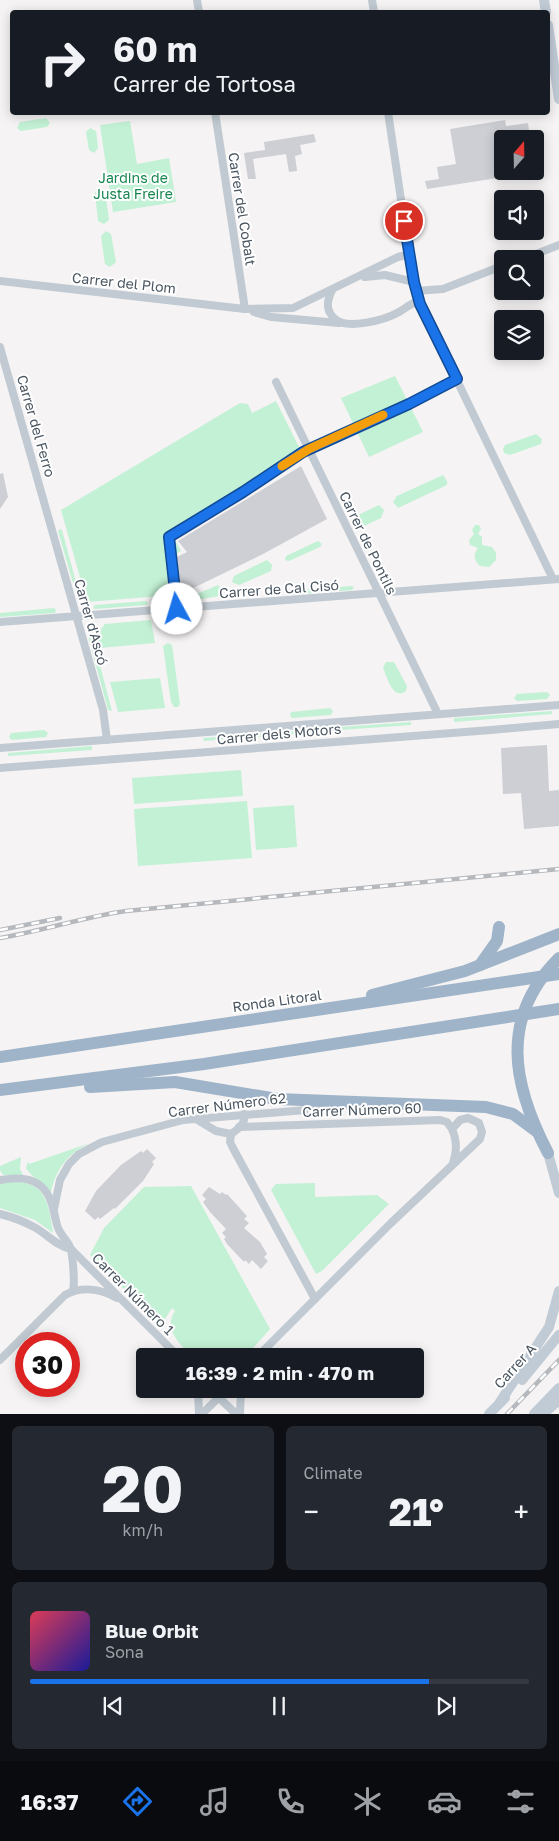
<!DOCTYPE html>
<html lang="en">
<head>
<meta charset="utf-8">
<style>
	:root { --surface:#171b24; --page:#242831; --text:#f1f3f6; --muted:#9ea1a6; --line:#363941; --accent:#1a73e8 }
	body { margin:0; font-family:"Golos Text",sans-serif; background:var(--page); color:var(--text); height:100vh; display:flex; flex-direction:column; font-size:19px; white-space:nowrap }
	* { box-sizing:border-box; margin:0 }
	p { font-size:16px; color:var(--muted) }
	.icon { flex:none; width:28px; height:28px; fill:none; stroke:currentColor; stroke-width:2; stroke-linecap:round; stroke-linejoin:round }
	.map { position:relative; height:1414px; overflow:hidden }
	.side { display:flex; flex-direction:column; gap:12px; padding:12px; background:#0d0f14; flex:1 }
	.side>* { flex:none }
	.top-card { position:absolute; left:10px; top:10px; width:540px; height:105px; border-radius:5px; box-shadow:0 2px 12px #0003; background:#171b24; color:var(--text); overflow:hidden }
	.needle { width:32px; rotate:20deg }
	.fabs { position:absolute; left:494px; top:130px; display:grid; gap:10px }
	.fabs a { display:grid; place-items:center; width:50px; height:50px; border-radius:5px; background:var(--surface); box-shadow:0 2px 12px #0003; font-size:25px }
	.speed { position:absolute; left:15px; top:1332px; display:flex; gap:10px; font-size:25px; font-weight:700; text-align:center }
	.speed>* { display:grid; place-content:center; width:65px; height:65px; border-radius:50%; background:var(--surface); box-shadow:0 2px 12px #0003; line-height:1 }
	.speed .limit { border:8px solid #d22; background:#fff; color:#111 }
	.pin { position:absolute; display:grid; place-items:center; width:42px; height:42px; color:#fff; margin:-21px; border:2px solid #fff; border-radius:50%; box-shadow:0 1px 5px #0007 }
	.me { position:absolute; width:55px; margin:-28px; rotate:354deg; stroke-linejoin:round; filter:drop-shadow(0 0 4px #0008) }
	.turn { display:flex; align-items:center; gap:18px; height:105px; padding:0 20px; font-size:22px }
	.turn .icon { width:65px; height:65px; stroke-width:2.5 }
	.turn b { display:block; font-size:35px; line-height:42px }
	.big { font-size:38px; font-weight:700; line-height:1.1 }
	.side .card { flex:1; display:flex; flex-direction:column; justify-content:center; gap:8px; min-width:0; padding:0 18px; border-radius:8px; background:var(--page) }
	.side .dial { align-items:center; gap:0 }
	.dial b { font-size:65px; line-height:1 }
	.song { display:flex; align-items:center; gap:15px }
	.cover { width:60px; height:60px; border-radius:8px; background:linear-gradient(135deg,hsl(350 70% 55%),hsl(240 70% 35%)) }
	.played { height:5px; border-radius:2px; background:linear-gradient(90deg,var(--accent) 80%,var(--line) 80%) }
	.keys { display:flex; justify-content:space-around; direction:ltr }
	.heat { display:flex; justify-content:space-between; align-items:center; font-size:28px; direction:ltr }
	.side .tiles { flex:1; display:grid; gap:12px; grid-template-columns:1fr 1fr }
	.card:last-child { grid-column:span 2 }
	.trip { position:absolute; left:136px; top:1348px; width:288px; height:50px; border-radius:5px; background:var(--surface); box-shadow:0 2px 12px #0003; font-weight:700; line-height:50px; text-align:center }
	.tabs { display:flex; height:80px; justify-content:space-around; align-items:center; background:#090b0e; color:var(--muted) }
	.tabs .icon { width:35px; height:35px }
	.tabs .selected { color:var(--accent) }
	.tabs b { font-size:22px; color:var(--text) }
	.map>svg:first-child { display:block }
	.green { fill:#c3f1d5 }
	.building { fill:#cdcfd5 }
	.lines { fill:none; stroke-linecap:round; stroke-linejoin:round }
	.minor { stroke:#c1cad2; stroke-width:8 }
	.secondary { stroke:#c1cbd6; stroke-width:10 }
	.trunk { stroke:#9fb4c9; stroke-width:12 }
	.rail-casing { stroke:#b5b8bd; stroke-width:4.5 }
	.rail { stroke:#fff; stroke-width:2.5; stroke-dasharray:8; stroke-linecap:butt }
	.route-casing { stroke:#114b97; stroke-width:12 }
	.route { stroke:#1a73e8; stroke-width:9 }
	.slow { stroke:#f59e0b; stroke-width:9 }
	.labels { text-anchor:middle; stroke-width:4; stroke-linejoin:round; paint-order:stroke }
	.park-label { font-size:14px; fill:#17864f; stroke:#fff }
	.street-label { font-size:14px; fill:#4a5661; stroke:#fff }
</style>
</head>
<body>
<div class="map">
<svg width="559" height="1414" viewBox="0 0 559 1414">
	<rect width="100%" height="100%" fill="#f5f3f3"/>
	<g class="green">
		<path d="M46,118L50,123L47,127L21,131L17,128L20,122Z"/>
		<path d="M130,121L137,164L169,158L176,202L113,212L100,125Z"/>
		<path d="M90,128L96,131L98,148L94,153L89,150L86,132Z"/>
		<path d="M97,189L105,191L109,220L104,224L98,221L95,193Z"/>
		<path d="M106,231L111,234L116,262L110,267L105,264L101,236Z"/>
		<path d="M395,376L423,432L369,457L341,398Z"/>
		<path d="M276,401L304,457L174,538L181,551L172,556L171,594L161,596L87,602L61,510L240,403L248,404L252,413Z"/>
		<path d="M536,434L542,439L541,444L510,455L504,453L503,449L505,445Z"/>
		<path d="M443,475L447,481V485L398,508L393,502L397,496Z"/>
		<path d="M379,505L384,510L381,518L364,526L357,523L356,516Z"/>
		<path d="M475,525H479L481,529L478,534L482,537V545L492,547L496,553V560L489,567L480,566C474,561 473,555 478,548L470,545L469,540L474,534L472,530Z"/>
		<path d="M60,529L62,530L80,597H77L58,531Z"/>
		<path d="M318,541L322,544L320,547L289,561L285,560L286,556Z"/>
		<path d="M267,560L272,565L271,571L239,585L232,582L234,576Z"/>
		<path d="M218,585L223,590L219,596L197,600L192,599V596Z"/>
		<path d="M352,586L354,587L352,590L301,594L299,592L300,590Z"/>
		<path d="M146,601L148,603L147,605L95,609L93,608L95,605Z"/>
		<path d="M54,608L56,610L55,613L0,617V613Z"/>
		<path d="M151,620L155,643L100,648L96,636L105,624Z"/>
		<path d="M90,634L92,635L112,711L108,710L88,636Z"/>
		<path d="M168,643L172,645L180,704L178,707H174L171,702L163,646Z"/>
		<path d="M386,662H394L407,686L406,691C393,701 387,677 383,668Z"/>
		<path d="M160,678L165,708L118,712L110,682Z"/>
		<path d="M547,692L550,695L547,699L517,701L514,698L517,694Z"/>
		<path d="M330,708L333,711L331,715L292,718L290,715L291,712Z"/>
		<path d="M552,711V714L454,722V718Z"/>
		<path d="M411,722V725L340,730V727Z"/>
		<path d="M334,728V731L204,741L203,738Z"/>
		<path d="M44,730L48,733L46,737L12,740L9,737L11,733Z"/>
		<path d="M92,746V750L8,756V753Z"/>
		<path d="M241,770L243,796L134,804L132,778Z"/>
		<path d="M247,801L252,858L138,866L134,809Z"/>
		<path d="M294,805L297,847L256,850L253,808Z"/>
		<path d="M90,1143C68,1153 56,1169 51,1192C43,1182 31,1177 26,1168L28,1161L29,1164Z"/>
		<path d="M21,1157L20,1169L23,1175H3L0,1170V1166Z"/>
		<path d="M0,1183C43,1177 48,1196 53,1233L35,1220L0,1208Z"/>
		<path d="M315,1183V1197L377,1195L389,1204L322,1271L316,1274L271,1190L276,1184Z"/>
		<path d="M191,1186L270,1329L246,1356H192C179,1344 163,1328 175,1311L172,1308L165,1319L163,1328L90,1255L104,1228L144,1187Z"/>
	</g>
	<g class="building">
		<path d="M505,120L506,126L528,123L530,139H502V171H515L516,175L427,189L425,181L439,179L437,167L456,164L450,129Z"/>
		<path d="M314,134L316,142L300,145L302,154L295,156L297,171L289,172L286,154L253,159L256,179H248L244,153L265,150L264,142Z"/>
		<path d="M301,466L327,519L263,554L181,594L177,557L187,552L178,541Z"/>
		<path d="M3,473L8,497L0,509V474Z"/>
		<path d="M547,745L549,791L559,790V826L524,829L521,793L503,794L501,748Z"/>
		<path d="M147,1149L156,1158L152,1162L154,1164L143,1181L115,1209L114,1208L100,1219L98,1217L95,1220L85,1211L96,1191L121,1165L141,1151L143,1153Z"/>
		<path d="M209,1187L220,1194L222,1192L226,1195L227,1194L247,1216L244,1219L249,1223L244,1228L260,1242L267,1254L264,1257L268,1261L261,1269L252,1260L249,1264L245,1260L244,1262L227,1244L224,1239L226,1237L222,1233L226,1229L210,1212L203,1202L206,1199L202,1195Z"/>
	</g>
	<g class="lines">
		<g class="minor">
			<path d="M197,0L199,12"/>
			<path d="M372,0L374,12"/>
			<path d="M215,112L245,309"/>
			<path d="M388,112L407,240L420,304L553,579"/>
			<path d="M523,259L559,245"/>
			<path d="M365,277L385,275L414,282"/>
			<path d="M0,281L245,309L293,308L398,257L410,254"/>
			<path d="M332,290C327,301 325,310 335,319C347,330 385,320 399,312C406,308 411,303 419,301"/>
			<path d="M416,291L443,289L502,266"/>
			<path d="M254,312L271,317L339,323"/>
			<path d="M0,347L103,710L107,740"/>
			<path d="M276,382L438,714"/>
			<path d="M177,609L169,537L243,492L303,452L409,404L457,379"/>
			<path d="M0,622L559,579"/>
			<path d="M0,748L559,705"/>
			<path d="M0,768L491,730L559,724"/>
			<path d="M244,1114C246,1124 238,1129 231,1134L230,1142L234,1150L315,1299"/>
			<path d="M196,1119L216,1131L231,1134"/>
			<path d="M239,1127L440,1120L447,1122L452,1129"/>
			<path d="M0,1180C11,1178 28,1177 38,1184C52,1193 53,1210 57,1225C59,1233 65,1238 69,1245C73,1251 75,1283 73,1291"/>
			<path d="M54,1209L60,1180L69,1164L79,1154L102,1142L183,1120L343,1107"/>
			<path d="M0,1214C12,1217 23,1221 34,1227C46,1233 56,1246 71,1249L178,1356"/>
			<path d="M258,1356L391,1223L480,1139L482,1132L479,1123L468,1118L460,1120L452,1129C457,1141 457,1150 453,1163"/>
			<path d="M0,1360L65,1295C82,1286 101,1289 117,1298"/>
			<path d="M198,1389L199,1414"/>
			<path d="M210,1389L236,1414"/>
			<path d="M202,1414L227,1389"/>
			<path d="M240,1414L241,1389"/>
		</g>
		<g class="secondary">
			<path d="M544,0L546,12"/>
			<path d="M548,25L559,99"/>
			<path d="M548,1153L559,1193"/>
			<path d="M522,1380L559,1335"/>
			<path d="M500,1402L549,1327L559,1291"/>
			<path d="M489,1414L505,1398"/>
			<path d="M534,1414L559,1388"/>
			<path d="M543,1414L559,1400"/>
		</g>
		<g class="trunk">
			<path d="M480,965L497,941L499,927"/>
			<path d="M372,995L465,971L559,934"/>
			<path d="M0,1057L559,974"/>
			<path d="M90,1087L175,1082L277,1099L486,1107L513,1114L536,1131"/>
			<path d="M0,1090L204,1064L559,1009"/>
			<path d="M548,1153C512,1084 499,1018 559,958"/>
		</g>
		<defs>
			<g id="rail">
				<path d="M0,930L60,918"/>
				<path d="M0,938C43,931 83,917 126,911L559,869"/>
				<path d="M507,1414L559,1360"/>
			</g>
		</defs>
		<use href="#rail" class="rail-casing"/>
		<use href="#rail" class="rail"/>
	</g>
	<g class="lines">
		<defs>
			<path id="route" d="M177,609L169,537L243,492L303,452L409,404L457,379L420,304L414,282L404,221"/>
		</defs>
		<use href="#route" class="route-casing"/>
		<use href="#route" class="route"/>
		<path class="slow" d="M282,466L309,449L383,415"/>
	</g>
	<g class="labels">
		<g class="park-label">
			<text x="133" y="183">Jardins de<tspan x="133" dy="16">Justa Freire</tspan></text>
		</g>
		<g class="street-label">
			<text transform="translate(242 209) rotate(81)" y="5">Carrer del Cobalt</text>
			<text transform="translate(124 283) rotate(6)" y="5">Carrer del Plom</text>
			<text transform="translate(36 426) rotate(74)" y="5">Carrer del Ferro</text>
			<text transform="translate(368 543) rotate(64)" y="5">Carrer de Pontils</text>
			<text transform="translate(279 589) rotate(-4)" y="5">Carrer de Cal Cisó</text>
			<text transform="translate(91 622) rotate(74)" y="5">Carrer d'Ascó</text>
			<text transform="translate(279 734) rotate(-5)" y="5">Carrer dels Motors</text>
			<text transform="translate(277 1001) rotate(-8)" y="5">Ronda Litoral</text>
			<text transform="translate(227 1105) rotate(-7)" y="5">Carrer Número 62</text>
			<text transform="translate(362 1110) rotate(-2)" y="5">Carrer Número 60</text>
			<text transform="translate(133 1294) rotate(45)" y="5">Carrer Número 1</text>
			<text transform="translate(515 1366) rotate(-48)" y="5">Carrer A</text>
		</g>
	</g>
</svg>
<div class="fabs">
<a><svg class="needle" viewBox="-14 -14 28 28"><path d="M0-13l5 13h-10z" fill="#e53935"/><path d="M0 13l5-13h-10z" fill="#9ea1a6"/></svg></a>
<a><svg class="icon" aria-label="sound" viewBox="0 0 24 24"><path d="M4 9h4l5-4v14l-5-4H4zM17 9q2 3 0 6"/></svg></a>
<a><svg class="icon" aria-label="search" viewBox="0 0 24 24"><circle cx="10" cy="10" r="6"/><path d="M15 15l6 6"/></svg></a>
<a><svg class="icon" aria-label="layers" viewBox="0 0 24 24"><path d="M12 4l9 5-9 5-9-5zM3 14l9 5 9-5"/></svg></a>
</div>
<div class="speed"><div class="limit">30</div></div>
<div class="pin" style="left:404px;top:221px;background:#d93025"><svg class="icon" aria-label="arrive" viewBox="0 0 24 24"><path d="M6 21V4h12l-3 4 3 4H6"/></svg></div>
<svg class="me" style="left:177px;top:609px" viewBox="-20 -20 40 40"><circle r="19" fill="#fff"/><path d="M0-13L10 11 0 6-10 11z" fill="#1a73e8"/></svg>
<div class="trip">16:39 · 2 min · 470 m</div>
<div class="top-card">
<div class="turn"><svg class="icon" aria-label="right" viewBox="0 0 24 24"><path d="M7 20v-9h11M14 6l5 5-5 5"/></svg><div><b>60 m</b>Carrer de Tortosa</div></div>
</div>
</div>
<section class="side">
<div class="tiles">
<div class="card dial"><b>20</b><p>km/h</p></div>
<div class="card"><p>Climate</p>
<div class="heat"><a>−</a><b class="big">21°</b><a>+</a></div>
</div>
<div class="card">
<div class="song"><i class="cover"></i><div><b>Blue Orbit</b><p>Sona</p></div></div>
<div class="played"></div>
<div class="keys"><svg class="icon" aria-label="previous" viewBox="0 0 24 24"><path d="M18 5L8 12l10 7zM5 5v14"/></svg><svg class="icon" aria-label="pause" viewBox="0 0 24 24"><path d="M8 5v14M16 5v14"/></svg><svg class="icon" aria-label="next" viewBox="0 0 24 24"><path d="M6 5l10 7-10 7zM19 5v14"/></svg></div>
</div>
</div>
</section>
<nav class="tabs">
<b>16:37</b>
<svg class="icon selected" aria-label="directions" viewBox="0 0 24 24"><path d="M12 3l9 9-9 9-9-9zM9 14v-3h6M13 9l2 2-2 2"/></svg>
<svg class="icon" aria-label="music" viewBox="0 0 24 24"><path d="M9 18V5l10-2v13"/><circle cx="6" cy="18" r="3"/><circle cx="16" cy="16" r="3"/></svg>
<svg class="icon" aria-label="phone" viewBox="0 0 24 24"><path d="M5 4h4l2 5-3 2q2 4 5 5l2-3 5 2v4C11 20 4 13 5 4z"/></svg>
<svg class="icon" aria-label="climate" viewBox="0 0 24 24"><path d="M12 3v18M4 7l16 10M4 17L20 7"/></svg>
<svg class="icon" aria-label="car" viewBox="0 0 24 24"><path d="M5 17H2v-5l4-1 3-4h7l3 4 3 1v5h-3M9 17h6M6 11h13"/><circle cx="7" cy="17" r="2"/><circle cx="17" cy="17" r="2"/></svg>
<svg class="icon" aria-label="filters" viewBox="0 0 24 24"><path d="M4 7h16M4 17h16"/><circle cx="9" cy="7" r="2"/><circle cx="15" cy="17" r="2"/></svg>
</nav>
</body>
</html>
